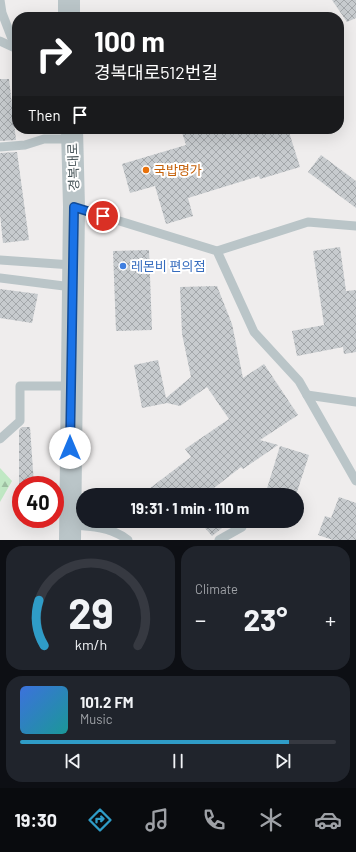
<!DOCTYPE html>
<html lang="en">
<head>
<meta charset="utf-8">
<style>
	:root { --surface:#171b24; --page:#20242c; --text:#f1f3f6; --muted:#9ea1a6; --line:#363941; --accent:#2f9cc7 }
	body { margin:0; font-family:Barlow,"Noto Sans KR",sans-serif; background:var(--page); color:var(--text); height:100vh; display:flex; flex-direction:column; font-size:15px; white-space:nowrap }
	* { box-sizing:border-box; margin:0 }
	p { font-size:13px; color:var(--muted) }
	.icon { flex:none; width:22px; height:22px; fill:none; stroke:currentColor; stroke-width:2; stroke-linecap:round; stroke-linejoin:round }
	.map { position:relative; height:540px; overflow:hidden }
	.drawer { display:flex; flex-direction:column; gap:6px; padding:6px; background:#0d0f14; flex:1 }
	.drawer>* { flex:none }
	.banner { position:absolute; left:12px; top:12px; width:332px; height:122px; border-radius:16px; box-shadow:0 4px 16px #0002; background:#202124; color:#fff; overflow:hidden }
	.speed { position:absolute; left:12px; top:476px; display:flex; gap:8px; font-size:20px; font-weight:700; text-align:center }
	.speed>* { display:grid; place-content:center; width:52px; height:52px; border-radius:50%; background:var(--surface); box-shadow:0 4px 16px #0002; line-height:1 }
	.speed .limit { border:6px solid #d22; background:#fff; color:#111 }
	.pin { position:absolute; display:grid; place-items:center; width:34px; height:34px; color:#fff; margin:-17px; border:2px solid #fff; border-radius:50%; box-shadow:0 1px 4px #0007 }
	.me { position:absolute; width:44px; margin:-22px; rotate:0deg; stroke-linejoin:round; filter:drop-shadow(0 0 3px #0008) }
	.turn { display:flex; align-items:center; gap:14px; height:84px; padding:0 16px; font-size:18px }
	.turn .icon { width:52px; height:52px; stroke-width:2.5 }
	.turn b { display:block; font-size:28px; line-height:34px }
	.then { display:flex; align-items:center; height:38px; padding:0 16px; background:#0003; gap:8px; font-size:15px }
	.big { font-size:30px; font-weight:700; line-height:1.1 }
	.drawer .tile { flex:1; display:flex; flex-direction:column; justify-content:center; gap:6px; min-width:0; padding:0 14px; border-radius:16px; background:var(--page) }
	.drawer .dial { align-items:center; gap:0 }
	.dial svg { height:104px; overflow:visible; fill:none; stroke:var(--line); stroke-width:7; stroke-linecap:round; text-anchor:middle }
	.dial text { fill:var(--text); stroke:none }
	.song { display:flex; align-items:center; gap:12px }
	.cover { width:48px; height:48px; border-radius:6px; background:linear-gradient(135deg,hsl(220 70% 55%),hsl(180 70% 35%)) }
	.played { height:4px; border-radius:2px; background:linear-gradient(90deg,var(--accent) 85%,var(--line) 85%) }
	.keys { display:flex; justify-content:space-around; direction:ltr }
	.heat { display:flex; justify-content:space-between; align-items:center; font-size:22px; direction:ltr }
	.drawer .tiles { flex:1; display:grid; gap:6px; grid-template-columns:1fr 1fr }
	.tile:last-child { grid-column:span 2 }
	.trip { position:absolute; left:76px; top:488px; width:228px; height:40px; border-radius:20px; background:var(--surface); box-shadow:0 4px 16px #0002; font-weight:700; line-height:40px; text-align:center }
	.tab-bar { display:flex; height:64px; justify-content:space-around; align-items:center; background:#090b0e; color:var(--muted) }
	.tab-bar .icon { width:28px; height:28px }
	.tab-bar .active { color:var(--accent) }
	.tab-bar b { font-size:18px; color:var(--text) }
	.map>svg:first-child { display:block }
	.forest { fill:url(#forest-firs) }
	.building { fill:url(#building-cross-hatch) }
	.lines { fill:none; stroke-linecap:round; stroke-linejoin:round }
	.service { stroke:#bac5c8; stroke-width:9 }
	.tertiary { stroke:#bac5c8; stroke-width:22 }
	.route-casing { stroke:#114b97; stroke-width:10 }
	.route { stroke:#1a73e8; stroke-width:7 }
	.food-dot { fill:#e8710a; stroke:#fff; stroke-width:1.5 }
	.shop-dot { fill:#3f7fe0; stroke:#fff; stroke-width:1.5 }
	.labels { text-anchor:middle; stroke-width:4; stroke-linejoin:round; paint-order:stroke }
	.street-label { font-size:13px; fill:#475458; stroke:#fff }
	.food-label { font-size:13px; fill:#c56008; stroke:#fff; text-anchor:start }
	.shop-label { font-size:13px; fill:#366cbe; stroke:#fff; text-anchor:start }
</style>
</head>
<body>
<div class="map">
<svg width="356" height="540" viewBox="0 0 356 540">
	<defs>
		<pattern id="forest-firs" width="22" height="20" patternUnits="userSpaceOnUse"><rect width="22" height="20" fill="#c0e8c4"/><path d="M5 1l3.5 6h-7zM16 11l3.5 6h-7z" fill="#9ebfa2"/></pattern>
		<pattern id="building-cross-hatch" width="8" height="8" patternUnits="userSpaceOnUse"><rect width="8" height="8" fill="#c7cbce"/><path d="M0 0l8 8M0 8l8-8" fill="none" stroke="#a3a7aa"/></pattern>
	</defs>
	<rect width="100%" height="100%" fill="#efeded"/>
	<path class="forest" d="M0,468L12,481L0,502Z"/>
	<g class="building">
		<path d="M332,0H356V18L347,22Z"/>
		<path d="M0,79H9L16,140L0,141Z"/>
		<path d="M181,129H288L300,167L260,179L259,176L188,198L193,216L166,224L155,186L130,193L122,164L186,145Z"/>
		<path d="M17,152L29,240L3,243L0,214V153Z"/>
		<path d="M321,155L356,181V208L308,172Z"/>
		<path d="M340,247L346,291L356,290V352L344,354L343,347L297,356L292,331L324,325L313,251Z"/>
		<path d="M149,250L152,330L116,331L113,251Z"/>
		<path d="M217,286L232,324L243,378L264,364L298,415L260,440L278,445L243,469L241,467L205,495H141L191,457L185,449L229,419L207,387L180,406L167,403L142,408L134,365L158,360L166,398L191,377L182,334L180,287Z"/>
		<path d="M0,289L38,294L32,323L0,318Z"/>
		<path d="M22,427H30L34,485H19V430Z"/>
		<path d="M280,446L309,455L296,495H265Z"/>
		<path d="M339,497L356,503V540H333L318,535L325,516L331,518Z"/>
		<path d="M199,521H231L212,536Z"/>
	</g>
	<g class="lines">
		<g class="service">
			<path d="M0,0L2,13L16,49"/>
			<path d="M0,41L17,49"/>
			<path d="M0,147L25,145L44,139H72"/>
			<path d="M74,207L217,251L254,332L299,381L356,481"/>
			<path d="M217,251L308,222L356,226"/>
			<path d="M0,260L72,265"/>
			<path d="M0,278L72,287"/>
			<path d="M307,395L356,402"/>
			<path d="M0,439L20,421V386H71"/>
			<path d="M70,525C92,526 111,527 128,540"/>
			<path d="M219,540L242,527"/>
		</g>
		<g class="tertiary">
			<path d="M69,0V17"/>
			<path d="M70,540L74,207L72,129"/>
		</g>
	</g>
	<g class="lines">
		<defs>
			<path id="route" d="M70,448L74,207L103,216"/>
		</defs>
		<use href="#route" class="route-casing"/>
		<use href="#route" class="route"/>
	</g>
	<circle class="food-dot" cx="146" cy="170" r="4"/>
	<circle class="shop-dot" cx="123" cy="266" r="4"/>
	<g class="labels">
		<g class="street-label">
			<text transform="translate(73 167) rotate(-92)" y="5">경복대로</text>
		</g>
		<g class="food-label">
			<text x="154" y="175">국밥명가</text>
		</g>
		<g class="shop-label">
			<text x="131" y="271">레몬비 편의점</text>
		</g>
	</g>
</svg>
<div class="speed"><div class="limit">40</div></div>
<div class="pin" style="left:103px;top:216px;background:#d93025"><svg class="icon" aria-label="arrive" viewBox="0 0 24 24"><path d="M6 21V4h12l-3 4 3 4H6"/></svg></div>
<svg class="me" style="left:70px;top:448px" viewBox="-20 -20 40 40"><circle r="19" fill="#fff"/><path d="M0-13L10 11 0 6-10 11z" fill="#1a73e8"/></svg>
<div class="trip">19:31 · 1 min · 110 m</div>
<div class="banner">
<div class="turn"><svg class="icon" aria-label="right" viewBox="0 0 24 24"><path d="M7 20v-9h11M14 6l5 5-5 5"/></svg><div><b>100 m</b>경복대로512번길</div></div>
<div class="then">Then<svg class="icon" aria-label="arrive" viewBox="0 0 24 24"><path d="M6 21V4h12l-3 4 3 4H6"/></svg></div>
</div>
</div>
<section class="drawer">
<div class="tiles">
<div class="tile dial"><svg viewBox="0 0 100 80">
<path d="M14 69A42 42 0 1 1 86 69"/>
<path d="M14 69A42 42 0 0 1 10 34" stroke="#2f9cc7"/>
<text x="50" y="56" font-size="32" font-weight="700">29</text>
<text x="50" y="72" font-size="11">km/h</text>
</svg></div>
<div class="tile"><p>Climate</p>
<div class="heat"><a>−</a><b class="big">23°</b><a>+</a></div>
</div>
<div class="tile">
<div class="song"><i class="cover"></i><div><b>101.2 FM</b><p>Music</p></div></div>
<div class="played"></div>
<div class="keys"><svg class="icon" aria-label="previous" viewBox="0 0 24 24"><path d="M18 5L8 12l10 7zM5 5v14"/></svg><svg class="icon" aria-label="pause" viewBox="0 0 24 24"><path d="M8 5v14M16 5v14"/></svg><svg class="icon" aria-label="next" viewBox="0 0 24 24"><path d="M6 5l10 7-10 7zM19 5v14"/></svg></div>
</div>
</div>
</section>
<nav class="tab-bar">
<b>19:30</b>
<svg class="icon active" aria-label="directions" viewBox="0 0 24 24"><path d="M12 3l9 9-9 9-9-9zM9 14v-3h6M13 9l2 2-2 2"/></svg>
<svg class="icon" aria-label="music" viewBox="0 0 24 24"><path d="M9 18V5l10-2v13"/><circle cx="6" cy="18" r="3"/><circle cx="16" cy="16" r="3"/></svg>
<svg class="icon" aria-label="phone" viewBox="0 0 24 24"><path d="M5 4h4l2 5-3 2q2 4 5 5l2-3 5 2v4C11 20 4 13 5 4z"/></svg>
<svg class="icon" aria-label="climate" viewBox="0 0 24 24"><path d="M12 3v18M4 7l16 10M4 17L20 7"/></svg>
<svg class="icon" aria-label="car" viewBox="0 0 24 24"><path d="M5 17H2v-5l4-1 3-4h7l3 4 3 1v5h-3M9 17h6M6 11h13"/><circle cx="7" cy="17" r="2"/><circle cx="17" cy="17" r="2"/></svg>
</nav>
</body>
</html>
